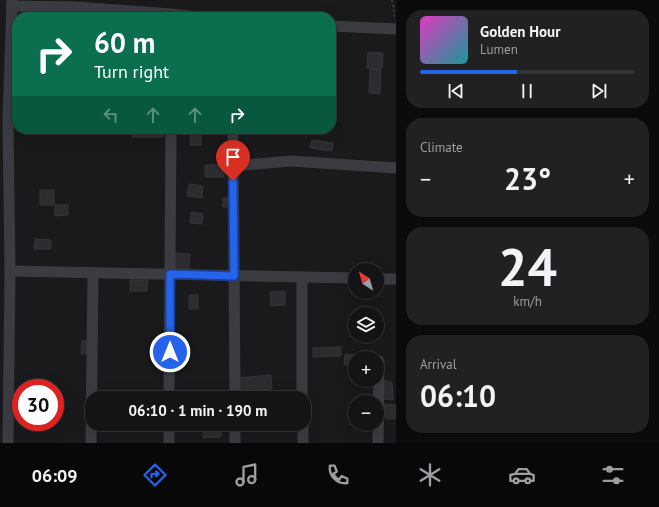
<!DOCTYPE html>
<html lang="en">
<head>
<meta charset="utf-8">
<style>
	:root { --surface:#141416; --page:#212123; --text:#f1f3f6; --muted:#9d9ea1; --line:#333335; --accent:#2563eb }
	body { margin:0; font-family:"PT Sans",sans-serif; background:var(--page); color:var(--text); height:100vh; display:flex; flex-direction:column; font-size:15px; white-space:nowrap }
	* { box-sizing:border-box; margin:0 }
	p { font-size:13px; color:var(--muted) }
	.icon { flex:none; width:22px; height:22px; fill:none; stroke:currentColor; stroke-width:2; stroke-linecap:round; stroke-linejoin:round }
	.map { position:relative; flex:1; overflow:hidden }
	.panel { display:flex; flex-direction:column; gap:10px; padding:10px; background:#0b0b0c; width:263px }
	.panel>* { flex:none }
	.banner { position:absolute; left:12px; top:12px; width:324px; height:122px; border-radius:16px; box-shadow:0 4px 16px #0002,0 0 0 1px var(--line); background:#0b6e4f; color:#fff; overflow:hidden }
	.needle { width:26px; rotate:323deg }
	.buttons { position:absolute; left:348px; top:263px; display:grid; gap:8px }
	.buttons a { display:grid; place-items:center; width:36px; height:36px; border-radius:50%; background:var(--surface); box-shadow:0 4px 16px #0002,0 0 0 1px var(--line); font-size:20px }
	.speed { position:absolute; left:12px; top:379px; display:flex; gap:8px; font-size:20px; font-weight:700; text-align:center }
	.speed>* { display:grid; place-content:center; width:52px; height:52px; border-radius:50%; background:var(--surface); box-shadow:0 4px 16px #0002,0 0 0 1px var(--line); line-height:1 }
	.speed .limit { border:6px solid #d22; background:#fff; color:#111 }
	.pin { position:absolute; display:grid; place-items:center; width:34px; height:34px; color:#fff; margin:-41px -17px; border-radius:50% 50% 50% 0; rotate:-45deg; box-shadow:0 0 4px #0007 }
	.pin .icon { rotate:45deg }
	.me { position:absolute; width:44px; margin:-22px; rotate:0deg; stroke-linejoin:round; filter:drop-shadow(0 0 3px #0008) }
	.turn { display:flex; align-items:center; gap:14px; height:84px; padding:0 16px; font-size:18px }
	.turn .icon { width:52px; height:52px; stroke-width:2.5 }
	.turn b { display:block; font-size:28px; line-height:34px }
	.lanes { display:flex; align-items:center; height:38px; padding:0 16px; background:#0003; justify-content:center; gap:20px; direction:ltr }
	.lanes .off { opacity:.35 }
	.big { font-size:30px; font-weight:700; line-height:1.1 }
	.panel .tile { flex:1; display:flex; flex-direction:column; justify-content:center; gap:6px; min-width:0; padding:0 14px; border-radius:16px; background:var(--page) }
	.panel .dial { align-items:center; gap:0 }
	.dial b { font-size:52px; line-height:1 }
	.song { display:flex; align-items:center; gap:12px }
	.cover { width:48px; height:48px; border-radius:6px; background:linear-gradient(135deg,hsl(310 70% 55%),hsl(180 70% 35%)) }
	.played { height:4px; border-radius:2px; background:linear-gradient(90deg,var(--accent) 45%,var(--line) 45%) }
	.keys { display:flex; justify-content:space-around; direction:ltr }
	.heat { display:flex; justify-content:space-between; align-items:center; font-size:22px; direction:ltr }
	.trip { position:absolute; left:85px; top:391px; width:226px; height:40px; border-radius:16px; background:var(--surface); box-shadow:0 4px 16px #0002,0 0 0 1px var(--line); font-weight:700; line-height:40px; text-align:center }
	.tabs { display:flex; height:64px; justify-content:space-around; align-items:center; background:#080809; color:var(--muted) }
	.tabs .icon { width:28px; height:28px }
	.tabs .selected { color:var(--accent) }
	.tabs b { font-size:18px; color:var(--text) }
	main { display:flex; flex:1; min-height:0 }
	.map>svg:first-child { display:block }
	.building { fill:#2d2d31; stroke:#343439 }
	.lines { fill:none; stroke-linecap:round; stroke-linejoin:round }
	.path { stroke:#414349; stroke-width:1.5; stroke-dasharray:2 3; stroke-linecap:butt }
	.minor { stroke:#3b3c42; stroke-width:11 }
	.route-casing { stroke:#184099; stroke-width:10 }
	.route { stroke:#2563eb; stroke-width:7 }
</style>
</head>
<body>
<main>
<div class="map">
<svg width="396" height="443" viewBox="0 0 396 443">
	<rect width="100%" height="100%" fill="#1a1a1d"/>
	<g class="building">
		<path d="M368,52L383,53L382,69L367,68Z"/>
		<path d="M370,69L381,70L380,94L369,93Z"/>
		<path d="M191,129H201V145H190Z"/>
		<rect x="132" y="130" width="31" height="7"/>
		<path d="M312,140L333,143L332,151L310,148Z"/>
		<rect x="205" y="165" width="19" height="12"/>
		<path d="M189,184L203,186L202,198L187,196Z"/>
		<rect x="40" y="190" width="14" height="15"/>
		<path d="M223,198H228L229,207H223Z"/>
		<path d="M55,205H68V215L55,216Z"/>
		<path d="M191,212L203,214L202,224L190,223Z"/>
		<path d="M35,239L51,240V249H34Z"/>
		<path d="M176,253L190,254L189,269H175Z"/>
		<path d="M130,280H148L147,291H130Z"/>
		<path d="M285,291V305L271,306L270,292Z"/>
		<rect x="189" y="295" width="9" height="14"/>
		<path d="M89,340V353L81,354L82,341Z"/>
		<path d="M341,347V356L313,357V348Z"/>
		<path d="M345,354L355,355L354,365H344Z"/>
		<path d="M271,375L272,389L239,391L238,378Z"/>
		<path d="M382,380L392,382L393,400L383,399Z"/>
		<path d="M384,404L396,405V419H386Z"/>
		<path d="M203,428H221V437L203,438Z"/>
	</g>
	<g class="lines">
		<path class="path" d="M392,0L395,20"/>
		<g class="minor">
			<path d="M12,6L77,7L171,14L198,17"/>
			<path d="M331,26L396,29"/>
			<path d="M233,129L235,398"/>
			<path d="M233,166L291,161L396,168"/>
			<path d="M10,271L355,278"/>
			<path d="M302,277V398"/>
			<path d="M377,279H396"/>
			<path d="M169,398L171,129"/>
			<path d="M235,424V443"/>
			<path d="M303,424V443"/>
			<path d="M8,443L10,271L8,120L12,0"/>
			<path d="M91,443L93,273"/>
			<path d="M169,443V424"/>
			<path d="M378,443L379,361"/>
		</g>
	</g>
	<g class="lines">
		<defs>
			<path id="route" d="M170,352V274L234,276L233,181"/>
		</defs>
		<use href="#route" class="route-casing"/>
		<use href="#route" class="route"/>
	</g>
</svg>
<div class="buttons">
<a><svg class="needle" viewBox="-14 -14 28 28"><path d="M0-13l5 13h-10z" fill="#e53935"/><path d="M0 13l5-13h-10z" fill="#9d9ea1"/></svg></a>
<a><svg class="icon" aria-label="layers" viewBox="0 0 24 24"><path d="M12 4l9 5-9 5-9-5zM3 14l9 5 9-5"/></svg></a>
<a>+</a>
<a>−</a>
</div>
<div class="speed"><div class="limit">30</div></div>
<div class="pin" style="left:233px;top:181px;background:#d93025"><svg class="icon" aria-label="arrive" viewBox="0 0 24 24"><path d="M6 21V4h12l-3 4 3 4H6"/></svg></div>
<svg class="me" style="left:170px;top:352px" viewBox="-20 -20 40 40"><circle r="17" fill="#2563eb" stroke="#fff" stroke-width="3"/><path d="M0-11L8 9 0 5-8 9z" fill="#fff"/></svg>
<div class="trip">06:10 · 1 min · 190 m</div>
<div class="banner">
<div class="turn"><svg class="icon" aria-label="right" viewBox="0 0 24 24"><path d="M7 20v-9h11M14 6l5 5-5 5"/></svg><div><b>60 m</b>Turn right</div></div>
<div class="lanes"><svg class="icon off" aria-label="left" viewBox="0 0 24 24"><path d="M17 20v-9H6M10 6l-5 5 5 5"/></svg><svg class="icon off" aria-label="ahead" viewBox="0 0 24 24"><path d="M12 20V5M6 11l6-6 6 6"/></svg><svg class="icon off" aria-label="ahead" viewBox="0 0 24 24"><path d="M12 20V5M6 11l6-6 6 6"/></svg><svg class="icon" aria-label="right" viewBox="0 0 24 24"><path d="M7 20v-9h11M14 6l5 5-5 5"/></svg></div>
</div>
</div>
<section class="panel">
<div class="tile">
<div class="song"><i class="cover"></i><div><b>Golden Hour</b><p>Lumen</p></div></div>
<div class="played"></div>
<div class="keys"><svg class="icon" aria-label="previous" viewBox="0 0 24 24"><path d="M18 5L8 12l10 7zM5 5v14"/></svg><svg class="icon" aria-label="pause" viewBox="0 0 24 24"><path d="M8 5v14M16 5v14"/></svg><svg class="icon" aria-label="next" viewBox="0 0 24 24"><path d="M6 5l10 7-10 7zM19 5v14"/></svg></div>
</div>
<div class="tile"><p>Climate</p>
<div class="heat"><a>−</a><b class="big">23°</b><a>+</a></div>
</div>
<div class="tile dial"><b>24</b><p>km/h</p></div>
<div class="tile"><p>Arrival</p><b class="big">06:10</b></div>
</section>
</main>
<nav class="tabs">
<b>06:09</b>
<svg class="icon selected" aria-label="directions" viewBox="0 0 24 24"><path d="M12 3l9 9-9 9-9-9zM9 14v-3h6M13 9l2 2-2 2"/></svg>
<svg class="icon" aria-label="music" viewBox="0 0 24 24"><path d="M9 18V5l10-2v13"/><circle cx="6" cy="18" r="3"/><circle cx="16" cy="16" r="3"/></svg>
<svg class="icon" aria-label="phone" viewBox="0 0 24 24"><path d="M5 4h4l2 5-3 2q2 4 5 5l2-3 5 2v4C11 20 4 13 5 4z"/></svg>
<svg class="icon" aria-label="climate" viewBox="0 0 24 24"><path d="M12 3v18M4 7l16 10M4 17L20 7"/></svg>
<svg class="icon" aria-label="car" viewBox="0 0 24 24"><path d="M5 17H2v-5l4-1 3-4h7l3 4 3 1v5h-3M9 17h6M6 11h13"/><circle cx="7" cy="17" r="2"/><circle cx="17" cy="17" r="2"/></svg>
<svg class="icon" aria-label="filters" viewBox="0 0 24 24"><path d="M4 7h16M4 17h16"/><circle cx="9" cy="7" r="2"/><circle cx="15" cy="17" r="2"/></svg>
</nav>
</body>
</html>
